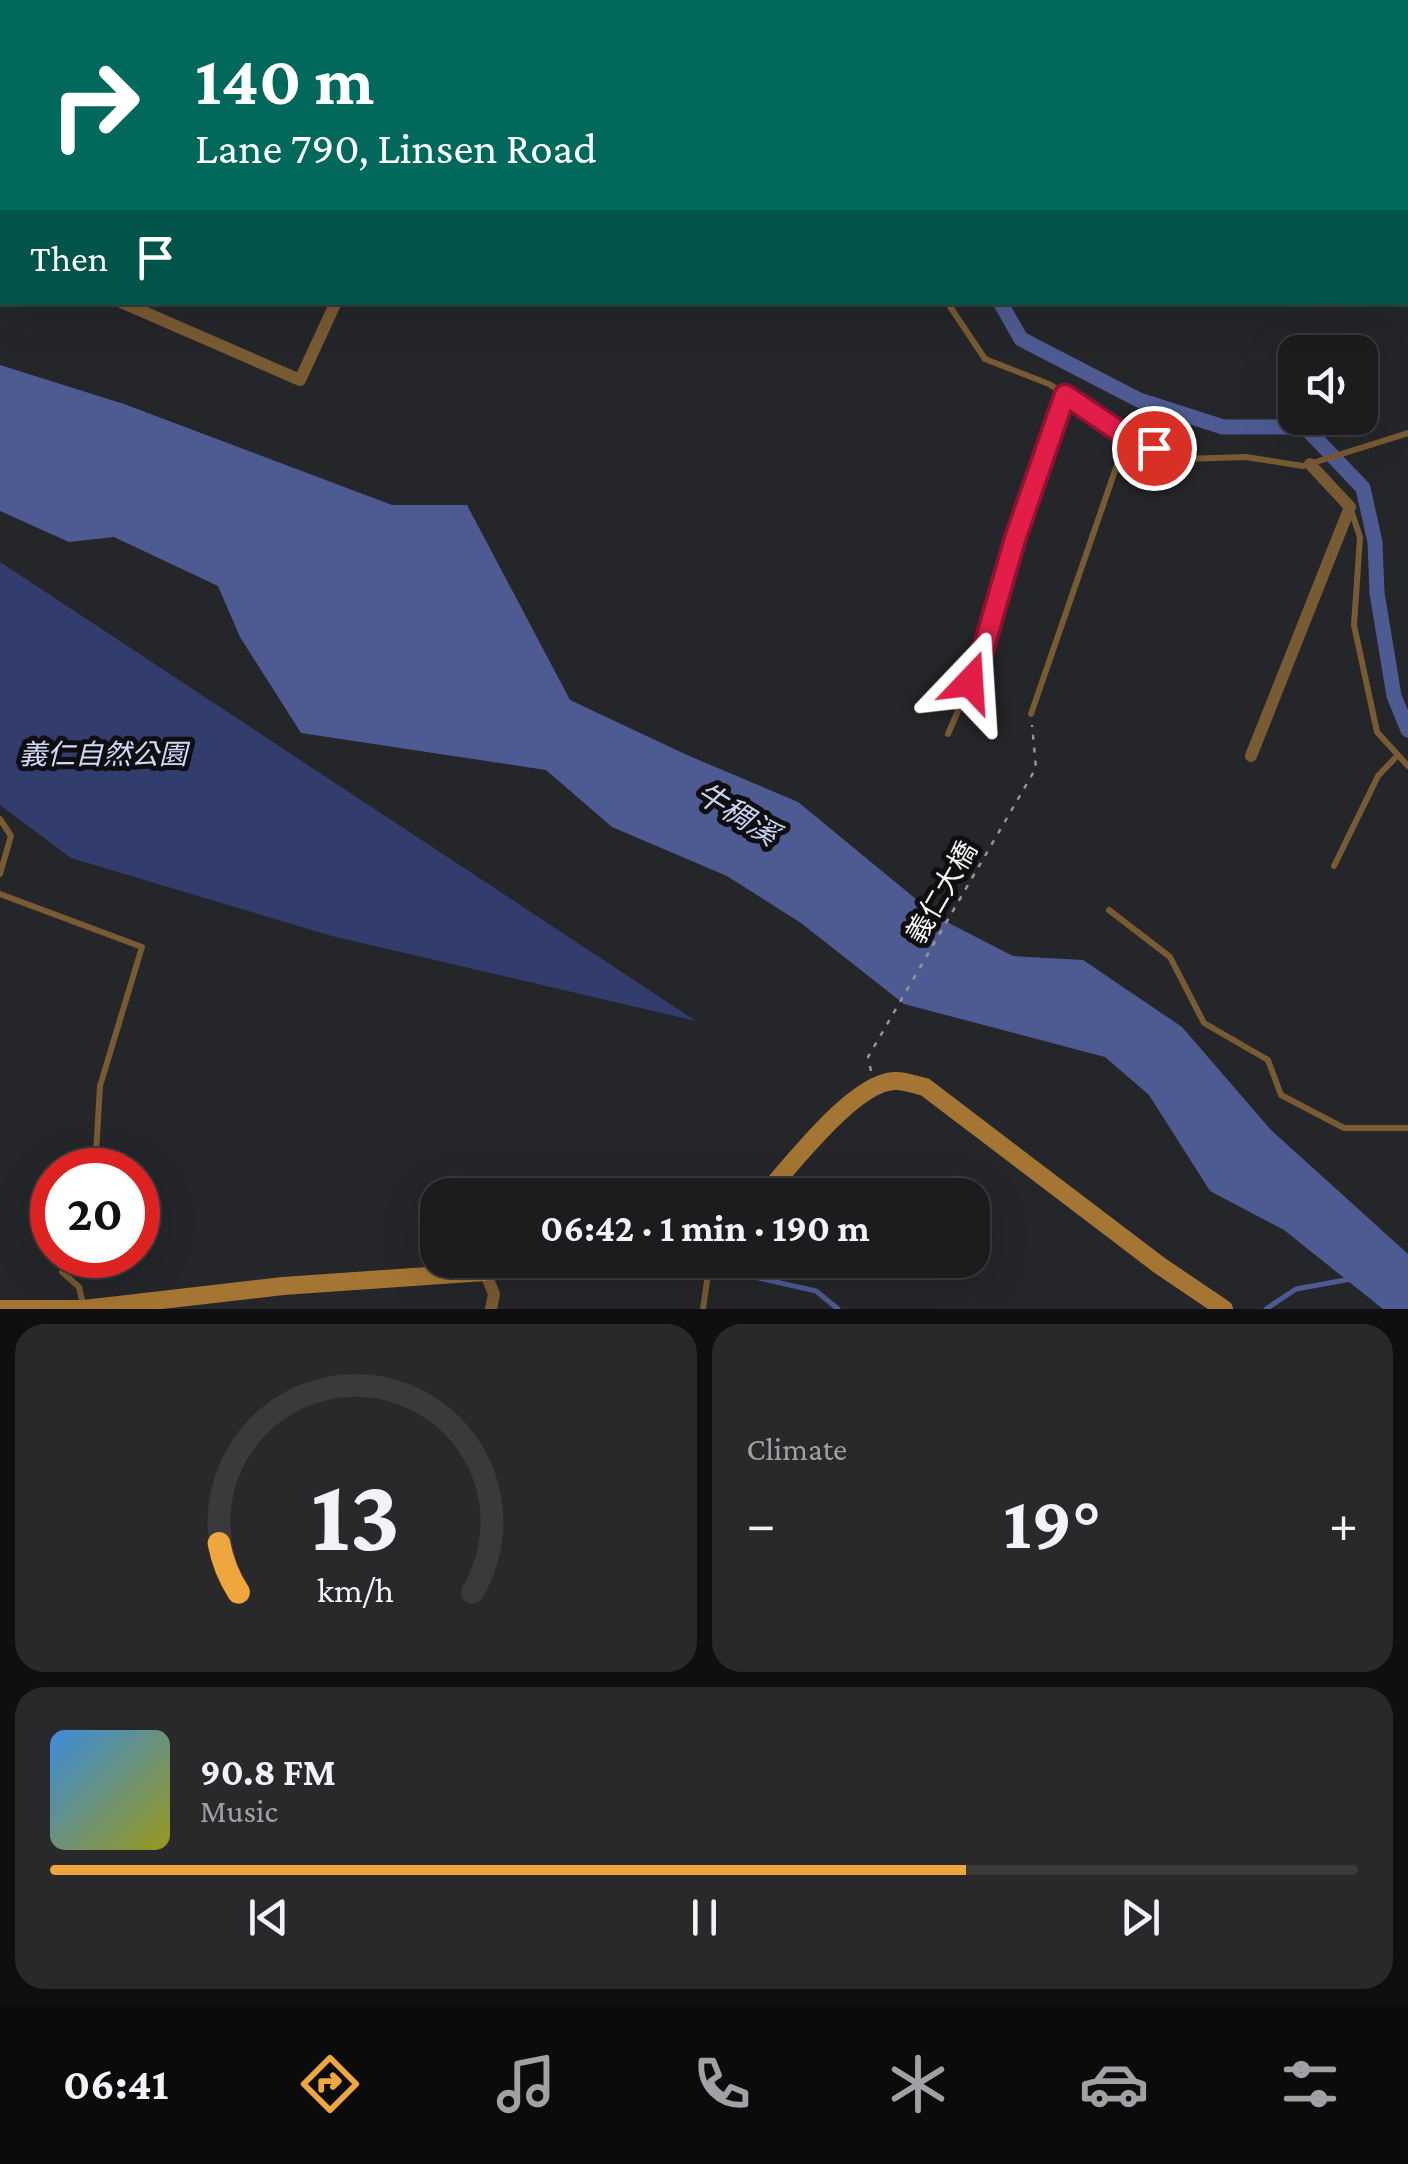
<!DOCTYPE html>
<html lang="en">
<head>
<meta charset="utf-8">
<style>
	:root { --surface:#1c1c1f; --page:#29292c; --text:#f1f3f6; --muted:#a0a1a4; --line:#3a3a3d; --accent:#efa73d }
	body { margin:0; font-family:"Crimson Pro","Noto Sans TC",serif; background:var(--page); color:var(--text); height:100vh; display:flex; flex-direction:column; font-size:38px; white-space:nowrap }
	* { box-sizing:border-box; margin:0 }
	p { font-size:32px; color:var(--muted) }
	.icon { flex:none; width:55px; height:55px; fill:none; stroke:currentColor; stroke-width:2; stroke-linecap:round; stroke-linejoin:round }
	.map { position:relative; height:1309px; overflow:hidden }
	.panel { display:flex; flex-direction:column; gap:15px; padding:15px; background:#0f0f11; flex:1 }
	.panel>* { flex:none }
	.guide { position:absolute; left:0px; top:0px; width:1410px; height:305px; box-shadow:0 10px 40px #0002,0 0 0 2px var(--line); background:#00695c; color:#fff; overflow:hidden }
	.buttons { position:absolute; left:1278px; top:335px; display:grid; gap:20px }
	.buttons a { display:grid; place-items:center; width:100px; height:100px; border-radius:20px; background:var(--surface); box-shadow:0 10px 40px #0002,0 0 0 2px var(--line); font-size:50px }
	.speed { position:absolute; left:30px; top:1148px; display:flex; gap:20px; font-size:50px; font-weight:700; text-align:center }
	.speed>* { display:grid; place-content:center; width:130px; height:130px; border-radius:50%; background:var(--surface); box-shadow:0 10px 40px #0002,0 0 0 2px var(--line); line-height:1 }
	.speed .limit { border:15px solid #d22; background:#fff; color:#111 }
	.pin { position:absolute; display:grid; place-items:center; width:85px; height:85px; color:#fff; margin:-42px; border:5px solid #fff; border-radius:50%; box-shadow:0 2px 10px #0007 }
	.me { position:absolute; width:110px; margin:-55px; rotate:20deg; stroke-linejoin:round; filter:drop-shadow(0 0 8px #0008) }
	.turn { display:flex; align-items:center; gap:35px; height:210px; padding:0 30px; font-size:45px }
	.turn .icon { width:130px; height:130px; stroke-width:2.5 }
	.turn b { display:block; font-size:70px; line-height:85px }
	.then { display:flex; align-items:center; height:95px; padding:0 30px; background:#0003; gap:20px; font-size:38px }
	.big { font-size:75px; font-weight:700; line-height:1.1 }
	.panel .tile { flex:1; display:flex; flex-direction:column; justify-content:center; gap:15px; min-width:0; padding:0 35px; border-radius:30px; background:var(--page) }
	.panel .dial { align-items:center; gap:0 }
	.dial svg { height:260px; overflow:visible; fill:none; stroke:var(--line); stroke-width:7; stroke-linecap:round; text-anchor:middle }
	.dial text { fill:var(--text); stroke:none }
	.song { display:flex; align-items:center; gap:30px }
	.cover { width:120px; height:120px; border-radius:15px; background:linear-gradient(135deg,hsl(210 70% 55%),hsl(60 70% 35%)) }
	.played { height:10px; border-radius:5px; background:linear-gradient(90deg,var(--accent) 70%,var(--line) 70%) }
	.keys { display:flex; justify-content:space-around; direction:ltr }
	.heat { display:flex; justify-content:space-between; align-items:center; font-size:55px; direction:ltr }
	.panel .tiles { flex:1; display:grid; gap:15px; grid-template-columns:1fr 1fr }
	.tile:last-child { grid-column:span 2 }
	.trip { position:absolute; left:420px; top:1178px; width:570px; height:100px; border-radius:30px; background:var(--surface); box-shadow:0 10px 40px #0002,0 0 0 2px var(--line); font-weight:700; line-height:100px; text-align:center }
	.dock { display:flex; height:160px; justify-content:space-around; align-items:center; background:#0b0b0c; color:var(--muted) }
	.dock .icon { width:70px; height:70px }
	.dock .current { color:var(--accent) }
	.dock b { font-size:45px; color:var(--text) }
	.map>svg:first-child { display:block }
	.green { fill:#323d6d }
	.water { fill:#4e5b92 }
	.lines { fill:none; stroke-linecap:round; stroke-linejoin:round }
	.stream { stroke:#4e5b92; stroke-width:5 }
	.canal { stroke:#4e5b92; stroke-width:15 }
	.path { stroke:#939496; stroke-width:2.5; stroke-dasharray:5 8; stroke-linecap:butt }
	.lane { stroke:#785a33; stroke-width:6 }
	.street { stroke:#785a33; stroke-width:12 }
	.secondary { stroke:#a57633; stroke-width:18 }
	.route-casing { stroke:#92132f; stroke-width:25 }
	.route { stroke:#e11d48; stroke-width:18 }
	.labels { text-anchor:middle; stroke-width:10; stroke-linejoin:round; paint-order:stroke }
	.park-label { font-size:28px; font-style:italic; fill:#d0dafb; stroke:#0f0f11 }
	.street-label { font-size:28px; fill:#f4f5f7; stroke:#0f0f11 }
	.water-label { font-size:30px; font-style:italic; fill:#c9d2f4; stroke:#0f0f11 }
</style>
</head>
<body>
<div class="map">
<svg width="1408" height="1309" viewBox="0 0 1408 1309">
	<rect width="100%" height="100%" fill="#252629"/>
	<path class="green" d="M0,562L696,1021L332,936L71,858L0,805Z"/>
	<path class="water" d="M0,365L124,404L392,505H467L570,700L687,755L798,802L939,918L1013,956L1083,960L1182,1027L1271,1130L1408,1254V1309H1383L1284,1230L1210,1191L1149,1095L1105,1057L904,1004L801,923L727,876L612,827L546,770L301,733L240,637L218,586L114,537L69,542L0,511Z"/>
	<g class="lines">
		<g class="stream">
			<path d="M719,1269L816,1291L838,1309"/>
			<path d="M1266,1309L1296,1289L1351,1279"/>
		</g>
		<g class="canal">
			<path d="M1000,0L1001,2"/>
			<path d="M1000,302L1021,339L1139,400L1223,427H1305L1363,488L1375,542L1377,593L1394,696L1408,730"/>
		</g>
		<path class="path" d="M871,1071L868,1057L1036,768L1032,725"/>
		<g class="lane">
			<path d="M275,0L305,2"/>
			<path d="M939,0L940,2"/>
			<path d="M640,2V0"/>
			<path d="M963,2L964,0"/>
			<path d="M947,302L985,359L1049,384L1127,436"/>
			<path d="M1352,513L1360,537L1354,625L1377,732L1398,755"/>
			<path d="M1031,714L1127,436L1182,459L1246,457L1303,466L1408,433"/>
			<path d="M948,734L981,657L1015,539L1065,395"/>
			<path d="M0,819L11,836L0,874"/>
			<path d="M1334,866L1378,776L1398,755L1408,766"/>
			<path d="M0,894L142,947L100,1086L95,1170"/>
			<path d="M1109,910L1170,957L1204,1023L1268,1060L1281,1095L1344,1128H1408"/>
			<path d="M67,1255L62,1272L79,1287L83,1304"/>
			<path d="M703,1309L710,1260"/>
		</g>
		<g class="street">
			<path d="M0,250L2,251"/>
			<path d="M121,302L300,380L336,302"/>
			<path d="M1251,756L1350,507L1310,464"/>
			<path d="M485,1272L494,1294L491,1309"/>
		</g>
		<g class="secondary">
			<path d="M764,1195C792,1165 853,1083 894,1081C904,1080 916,1085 925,1087L1159,1265L1224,1309"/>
			<path d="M0,1309H84L283,1286L485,1272L509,1264L562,1260"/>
		</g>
	</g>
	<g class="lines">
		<defs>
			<path id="route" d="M970,682L981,657L1015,539L1065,395L1126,436L1154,448"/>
		</defs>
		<use href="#route" class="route-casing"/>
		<use href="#route" class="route"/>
	</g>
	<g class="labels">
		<g class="park-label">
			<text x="103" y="764">義仁自然公園</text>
		</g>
		<g class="street-label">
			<text transform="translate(941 892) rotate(-60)" y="10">義仁大橋</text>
		</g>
		<g class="water-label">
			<text transform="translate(737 814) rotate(32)" y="10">牛稠溪</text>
		</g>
	</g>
</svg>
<div class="buttons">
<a><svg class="icon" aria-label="sound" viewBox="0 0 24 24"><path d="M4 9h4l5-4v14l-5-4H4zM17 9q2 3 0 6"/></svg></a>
</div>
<div class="speed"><div class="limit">20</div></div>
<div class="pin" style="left:1154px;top:448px;background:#d93025"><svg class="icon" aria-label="arrive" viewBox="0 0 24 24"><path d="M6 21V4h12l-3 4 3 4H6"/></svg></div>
<svg class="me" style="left:970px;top:682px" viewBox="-20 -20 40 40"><path d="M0-17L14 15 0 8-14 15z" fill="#e11d48" stroke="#fff" stroke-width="4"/></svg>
<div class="trip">06:42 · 1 min · 190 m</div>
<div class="guide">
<div class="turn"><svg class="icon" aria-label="right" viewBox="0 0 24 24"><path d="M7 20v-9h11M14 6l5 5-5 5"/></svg><div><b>140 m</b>Lane 790, Linsen Road</div></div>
<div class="then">Then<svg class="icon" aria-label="arrive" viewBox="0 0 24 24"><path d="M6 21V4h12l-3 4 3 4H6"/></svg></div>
</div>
</div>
<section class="panel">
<div class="tiles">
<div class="tile dial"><svg viewBox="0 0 100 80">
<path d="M14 69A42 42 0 1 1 86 69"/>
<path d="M14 69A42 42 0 0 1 8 54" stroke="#efa73d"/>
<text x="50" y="56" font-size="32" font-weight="700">13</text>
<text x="50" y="72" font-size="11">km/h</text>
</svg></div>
<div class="tile"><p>Climate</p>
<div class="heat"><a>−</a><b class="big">19°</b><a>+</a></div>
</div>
<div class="tile">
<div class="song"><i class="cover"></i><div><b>90.8 FM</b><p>Music</p></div></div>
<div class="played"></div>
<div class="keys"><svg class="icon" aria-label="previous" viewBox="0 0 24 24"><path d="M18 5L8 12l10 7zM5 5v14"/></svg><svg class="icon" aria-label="pause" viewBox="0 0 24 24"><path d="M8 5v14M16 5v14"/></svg><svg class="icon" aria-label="next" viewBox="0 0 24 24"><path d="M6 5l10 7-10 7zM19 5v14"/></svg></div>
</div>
</div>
</section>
<nav class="dock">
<b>06:41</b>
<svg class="icon current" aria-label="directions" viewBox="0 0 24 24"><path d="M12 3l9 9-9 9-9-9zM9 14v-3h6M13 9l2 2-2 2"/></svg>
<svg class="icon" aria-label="music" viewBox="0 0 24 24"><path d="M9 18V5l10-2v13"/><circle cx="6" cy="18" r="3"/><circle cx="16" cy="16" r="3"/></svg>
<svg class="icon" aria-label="phone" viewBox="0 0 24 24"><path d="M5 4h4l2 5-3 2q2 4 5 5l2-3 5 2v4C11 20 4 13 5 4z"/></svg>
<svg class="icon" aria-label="climate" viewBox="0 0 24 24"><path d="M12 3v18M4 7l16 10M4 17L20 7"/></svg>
<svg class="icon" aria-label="car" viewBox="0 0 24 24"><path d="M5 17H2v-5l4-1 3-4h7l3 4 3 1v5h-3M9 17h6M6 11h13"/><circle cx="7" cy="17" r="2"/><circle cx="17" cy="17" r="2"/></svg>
<svg class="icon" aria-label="filters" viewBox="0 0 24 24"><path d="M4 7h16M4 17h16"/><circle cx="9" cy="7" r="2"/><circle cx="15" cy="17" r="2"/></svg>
</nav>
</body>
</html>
